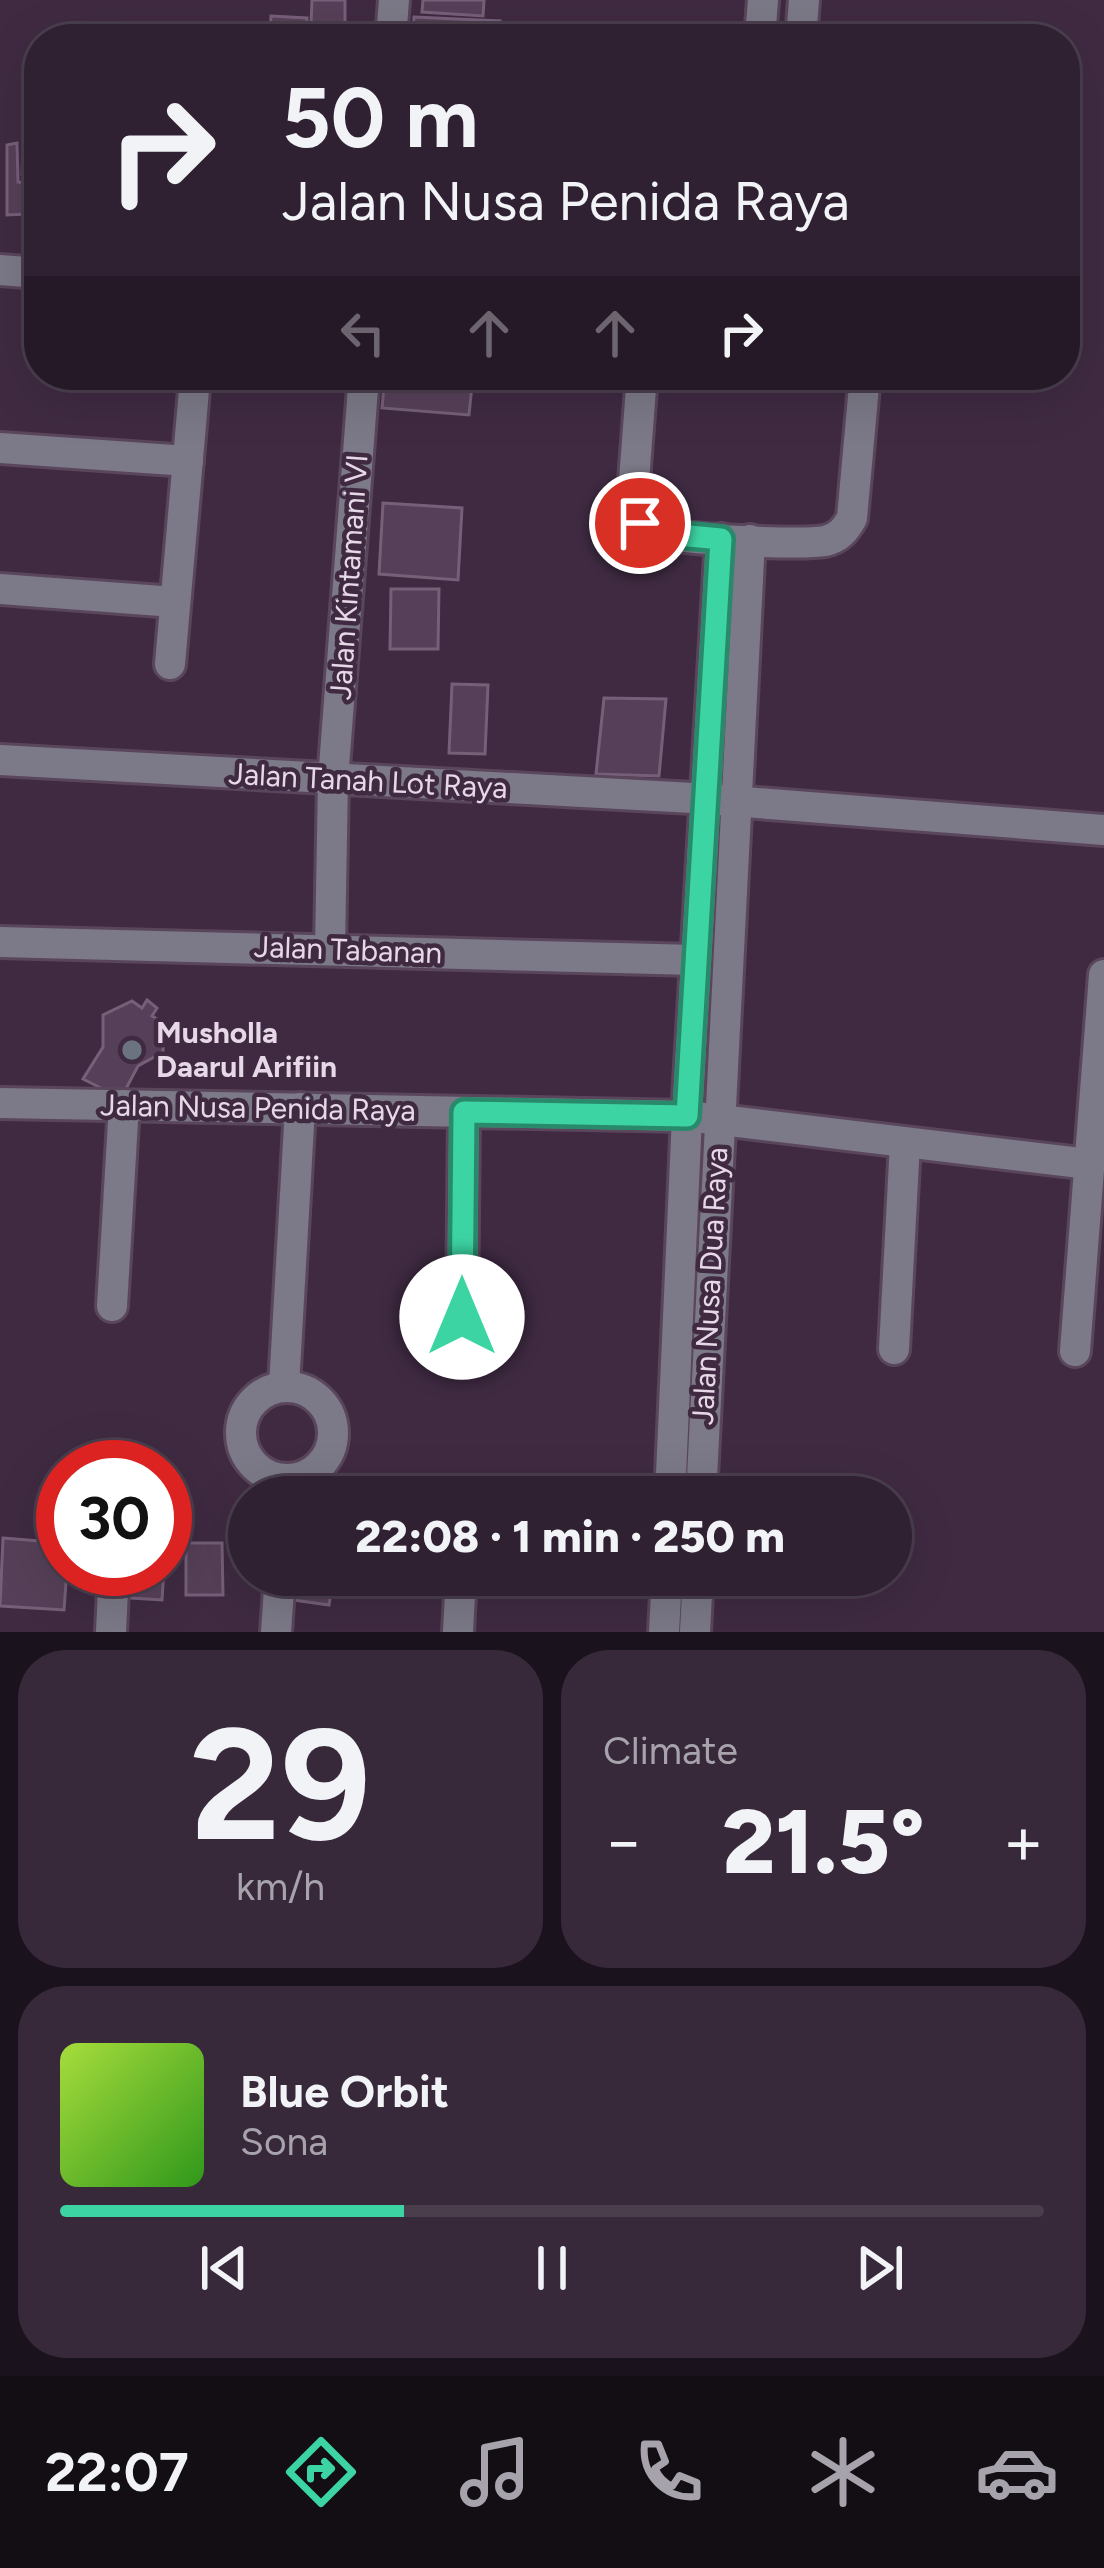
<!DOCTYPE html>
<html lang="en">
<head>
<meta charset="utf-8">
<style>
	:root { --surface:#2f2032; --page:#37283a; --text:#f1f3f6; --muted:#a7a3ac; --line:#4a3e4d; --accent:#3dd4a3 }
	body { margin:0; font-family:Figtree,sans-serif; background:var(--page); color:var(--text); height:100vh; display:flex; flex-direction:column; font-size:45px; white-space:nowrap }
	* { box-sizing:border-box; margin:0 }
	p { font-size:39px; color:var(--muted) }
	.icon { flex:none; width:66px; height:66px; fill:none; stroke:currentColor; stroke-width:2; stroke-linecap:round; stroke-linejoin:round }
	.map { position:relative; height:1632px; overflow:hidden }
	.sheet { display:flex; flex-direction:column; gap:18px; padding:18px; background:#1a121c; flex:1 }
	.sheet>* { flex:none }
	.top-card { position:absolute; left:24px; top:24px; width:1056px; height:366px; border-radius:48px; box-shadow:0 12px 48px #0002,0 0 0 3px var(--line); background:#2f2032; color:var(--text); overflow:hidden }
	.speed { position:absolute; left:36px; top:1440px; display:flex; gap:24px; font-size:60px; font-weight:700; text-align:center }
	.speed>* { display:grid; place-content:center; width:156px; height:156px; border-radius:50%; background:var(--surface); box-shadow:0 12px 48px #0002,0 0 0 3px var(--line); line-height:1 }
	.speed .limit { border:18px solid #d22; background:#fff; color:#111 }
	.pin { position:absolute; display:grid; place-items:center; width:102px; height:102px; color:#fff; margin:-51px; border:6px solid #fff; border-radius:50%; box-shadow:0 3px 12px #0007 }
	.me { position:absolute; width:132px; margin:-66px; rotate:0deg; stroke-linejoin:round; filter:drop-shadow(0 0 9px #0008) }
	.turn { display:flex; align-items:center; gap:42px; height:252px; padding:0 60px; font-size:54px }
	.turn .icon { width:156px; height:156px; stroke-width:2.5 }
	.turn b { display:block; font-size:84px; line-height:102px }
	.lanes { display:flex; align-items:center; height:114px; padding:0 60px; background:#0003; justify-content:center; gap:60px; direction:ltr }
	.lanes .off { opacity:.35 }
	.big { font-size:90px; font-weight:800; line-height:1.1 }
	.sheet .card { flex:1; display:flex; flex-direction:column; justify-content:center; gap:18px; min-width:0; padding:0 42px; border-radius:48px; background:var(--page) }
	.sheet .dial { align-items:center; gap:0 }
	.dial b { font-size:156px; line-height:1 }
	.song { display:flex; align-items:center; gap:36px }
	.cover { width:144px; height:144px; border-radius:18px; background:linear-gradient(135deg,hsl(80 70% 55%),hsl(110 70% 35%)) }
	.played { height:12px; border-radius:6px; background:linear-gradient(90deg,var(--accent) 35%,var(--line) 35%) }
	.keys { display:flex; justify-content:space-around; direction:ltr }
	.heat { display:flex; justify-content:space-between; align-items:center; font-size:66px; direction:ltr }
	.sheet .tiles { flex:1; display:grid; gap:18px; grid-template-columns:1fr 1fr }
	.card:last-child { grid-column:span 2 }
	.trip { position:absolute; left:228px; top:1476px; width:684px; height:120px; border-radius:60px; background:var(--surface); box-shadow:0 12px 48px #0002,0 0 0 3px var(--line); font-weight:800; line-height:120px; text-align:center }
	.tab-bar { display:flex; height:192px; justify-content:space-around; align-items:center; background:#130d14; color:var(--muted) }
	.tab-bar .icon { width:84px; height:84px }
	.tab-bar .current { color:var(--accent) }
	.tab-bar b { font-size:54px; color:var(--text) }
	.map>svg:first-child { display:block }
	.building { fill:#564059; stroke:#775f7a; stroke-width:3 }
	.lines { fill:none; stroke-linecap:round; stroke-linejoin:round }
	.minor-casing { stroke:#5a465c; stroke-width:36 }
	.minor { stroke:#7c7988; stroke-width:30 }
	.route-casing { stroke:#288a6a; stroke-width:30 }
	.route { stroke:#3dd4a3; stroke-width:21 }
	.worship-dot { fill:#6b7280; stroke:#3f2a42; stroke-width:4.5 }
	.labels { text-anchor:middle; stroke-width:9; stroke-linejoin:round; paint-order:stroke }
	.street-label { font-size:30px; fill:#e6d8e7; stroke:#3f2a42 }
	.poi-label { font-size:30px; font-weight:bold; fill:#e6d8e7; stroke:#3f2a42; text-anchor:start }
</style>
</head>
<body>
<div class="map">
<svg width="1104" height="1632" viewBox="0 0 1104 1632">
	<rect width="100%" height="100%" fill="#3f2a42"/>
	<g class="building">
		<path d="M312,0H345V26L311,25Z"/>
		<path d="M423,0H484L483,16L422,12Z"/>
		<path d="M271,16L307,18V35L270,33Z"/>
		<path d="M414,17L500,21L499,39H413Z"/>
		<path d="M17,143L18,182L30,183L28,214L7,215V145Z"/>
		<path d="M23,147L39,148V175L22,174Z"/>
		<path d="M385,375H473L469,415L382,408Z"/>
		<path d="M383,503L462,508L458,580L379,574Z"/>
		<path d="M391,589H439L438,649H390Z"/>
		<path d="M452,684L488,685L485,754L449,753Z"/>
		<path d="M604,698L666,699L659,776L596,774Z"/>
		<path d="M147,1000L157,1008L152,1016L164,1023L163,1052L138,1066L121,1098L83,1079L103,1047V1015L132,1001L142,1008Z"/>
		<path d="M3,1538L63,1543V1569H67L64,1610L0,1606Z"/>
		<path d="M186,1543H222L223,1595H186Z"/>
		<path d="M133,1569H164L162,1600L131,1598Z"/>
		<path d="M290,1575L333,1580L329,1605L286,1599Z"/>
	</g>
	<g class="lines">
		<defs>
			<g id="minor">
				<path d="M391,39L394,0"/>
				<path d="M760,39L763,0"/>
				<path d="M801,39L804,0"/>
				<path d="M0,270L39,273"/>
				<path d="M642,375L632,507C638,519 642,528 657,532C678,540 802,545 825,541C839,538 846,529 852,518L865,375"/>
				<path d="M0,448L188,461"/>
				<path d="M0,589L174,602"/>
				<path d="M170,664L194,390"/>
				<path d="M0,760L693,798L1104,830"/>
				<path d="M0,942L696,960"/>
				<path d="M330,949L333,780L364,375"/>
				<path d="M0,1103L687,1116L1089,1164"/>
				<path d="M112,1306L124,1105"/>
				<path d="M462,1317L464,1112"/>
				<path d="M894,1349L905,1143"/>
				<path d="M1075,1351L1104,975"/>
				<path d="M284,1386L300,1108"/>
				<circle cx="287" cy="1433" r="46"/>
				<path d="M670,1497L687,1116L721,539"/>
				<path d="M701,1497L750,540"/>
				<path d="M111,1632L114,1569"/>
				<path d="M276,1632L280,1575"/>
				<path d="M458,1632L461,1575"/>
				<path d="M664,1632L667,1575"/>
				<path d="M695,1632L698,1575"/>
			</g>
		</defs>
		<use href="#minor" class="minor-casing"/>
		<use href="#minor" class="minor"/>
	</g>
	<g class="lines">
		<defs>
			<path id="route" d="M462,1317L464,1112L687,1116L721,539L657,533L640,523"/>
		</defs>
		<use href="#route" class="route-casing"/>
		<use href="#route" class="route"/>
	</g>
	<circle class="worship-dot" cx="132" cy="1050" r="12"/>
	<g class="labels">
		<g class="street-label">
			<text transform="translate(349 577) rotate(-86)" y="10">Jalan Kintamani VI</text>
			<text transform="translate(368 781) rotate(3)" y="10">Jalan Tanah Lot Raya</text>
			<text transform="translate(348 950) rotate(2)" y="10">Jalan Tabanan</text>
			<text transform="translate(258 1108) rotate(1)" y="10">Jalan Nusa Penida Raya</text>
			<text transform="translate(710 1286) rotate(-87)" y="10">Jalan Nusa Dua Raya</text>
		</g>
		<g class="poi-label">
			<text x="156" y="1043">Musholla<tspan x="156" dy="34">Daarul Arifiin</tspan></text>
		</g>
	</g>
</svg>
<div class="speed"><div class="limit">30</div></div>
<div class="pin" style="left:640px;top:523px;background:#d93025"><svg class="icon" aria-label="arrive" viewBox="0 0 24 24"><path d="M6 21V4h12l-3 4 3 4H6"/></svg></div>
<svg class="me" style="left:462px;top:1317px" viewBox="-20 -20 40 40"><circle r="19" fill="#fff"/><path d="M0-13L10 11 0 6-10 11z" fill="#3dd4a3"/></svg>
<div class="trip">22:08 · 1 min · 250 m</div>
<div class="top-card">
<div class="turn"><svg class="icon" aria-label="right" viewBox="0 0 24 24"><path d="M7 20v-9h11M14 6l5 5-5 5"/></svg><div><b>50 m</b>Jalan Nusa Penida Raya</div></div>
<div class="lanes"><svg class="icon off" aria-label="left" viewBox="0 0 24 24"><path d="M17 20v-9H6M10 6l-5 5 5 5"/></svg><svg class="icon off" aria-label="ahead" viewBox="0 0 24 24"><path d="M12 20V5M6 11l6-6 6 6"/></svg><svg class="icon off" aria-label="ahead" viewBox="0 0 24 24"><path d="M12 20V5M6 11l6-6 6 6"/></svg><svg class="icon" aria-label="right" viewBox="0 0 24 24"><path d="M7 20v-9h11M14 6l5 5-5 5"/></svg></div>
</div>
</div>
<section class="sheet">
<div class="tiles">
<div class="card dial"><b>29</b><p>km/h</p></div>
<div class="card"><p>Climate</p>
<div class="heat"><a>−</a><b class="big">21.5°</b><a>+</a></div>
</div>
<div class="card">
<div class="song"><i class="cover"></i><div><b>Blue Orbit</b><p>Sona</p></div></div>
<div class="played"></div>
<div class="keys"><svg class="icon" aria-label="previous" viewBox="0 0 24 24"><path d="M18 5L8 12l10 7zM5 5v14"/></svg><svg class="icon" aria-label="pause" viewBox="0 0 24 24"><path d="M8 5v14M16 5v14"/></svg><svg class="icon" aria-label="next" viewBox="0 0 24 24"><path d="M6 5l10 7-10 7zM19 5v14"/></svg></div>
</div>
</div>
</section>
<nav class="tab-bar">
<b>22:07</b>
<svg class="icon current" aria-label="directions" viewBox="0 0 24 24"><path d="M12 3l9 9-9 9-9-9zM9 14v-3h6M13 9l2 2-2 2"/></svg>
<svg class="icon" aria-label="music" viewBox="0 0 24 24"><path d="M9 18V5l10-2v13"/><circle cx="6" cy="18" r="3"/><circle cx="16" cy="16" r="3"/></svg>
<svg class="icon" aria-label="phone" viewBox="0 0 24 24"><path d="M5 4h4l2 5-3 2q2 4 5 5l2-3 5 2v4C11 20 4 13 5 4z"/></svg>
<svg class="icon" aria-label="climate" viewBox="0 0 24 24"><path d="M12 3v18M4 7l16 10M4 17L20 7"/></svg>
<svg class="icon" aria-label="car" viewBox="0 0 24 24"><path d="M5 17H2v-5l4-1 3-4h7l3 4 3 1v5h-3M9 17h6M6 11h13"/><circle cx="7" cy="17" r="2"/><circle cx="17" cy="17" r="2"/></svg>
</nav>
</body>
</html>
